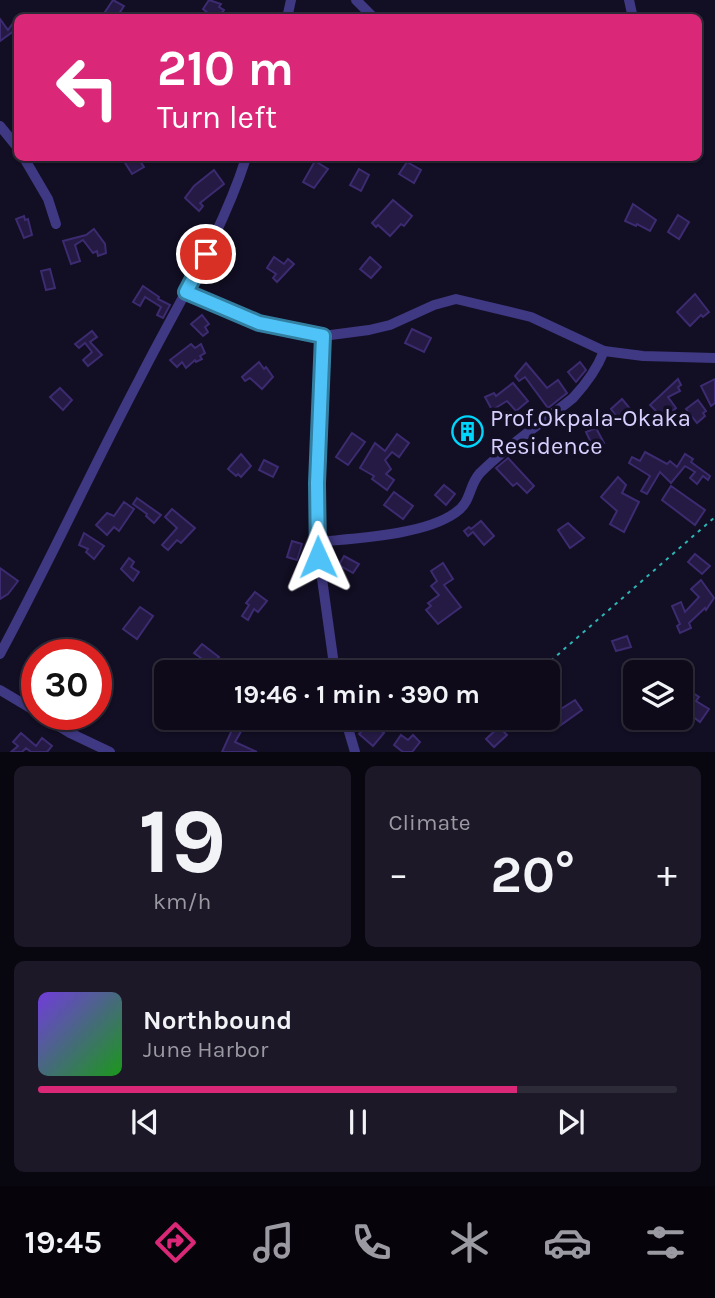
<!DOCTYPE html>
<html lang="en">
<head>
<meta charset="utf-8">
<style>
	:root { --surface:#0e0a1a; --page:#1c1827; --text:#f1f3f6; --muted:#9b9aa2; --line:#2e2b39; --accent:#db2777 }
	body { margin:0; font-family:Karla,sans-serif; background:var(--page); color:var(--text); height:100vh; display:flex; flex-direction:column; font-size:26px; white-space:nowrap }
	* { box-sizing:border-box; margin:0 }
	p { font-size:23px; color:var(--muted) }
	.icon { flex:none; width:38px; height:38px; fill:none; stroke:currentColor; stroke-width:2; stroke-linecap:round; stroke-linejoin:round }
	.map { position:relative; height:752px; overflow:hidden }
	.side { display:flex; flex-direction:column; gap:14px; padding:14px; background:#08060e; flex:1 }
	.side>* { flex:none }
	.top-card { position:absolute; left:14px; top:14px; width:688px; height:147px; border-radius:10px; box-shadow:0 2px 5px #0004,0 0 0 2px var(--line); background:#db2777; color:#fff; overflow:hidden }
	.fabs { position:absolute; left:623px; top:660px; display:grid; gap:14px }
	.fabs a { display:grid; place-items:center; width:70px; height:70px; border-radius:10px; background:var(--surface); box-shadow:0 2px 5px #0004,0 0 0 2px var(--line); font-size:35px }
	.speed { position:absolute; left:21px; top:639px; display:flex; gap:14px; font-size:35px; font-weight:700; text-align:center }
	.speed>* { display:grid; place-content:center; width:91px; height:91px; border-radius:50%; background:var(--surface); box-shadow:0 2px 5px #0004,0 0 0 2px var(--line); line-height:1 }
	.speed .limit { border:10px solid #d22; background:#fff; color:#111 }
	.pin { position:absolute; display:grid; place-items:center; width:60px; height:60px; color:#fff; margin:-30px; border:4px solid #fff; border-radius:50%; box-shadow:0 2px 7px #0007 }
	.me { position:absolute; width:77px; margin:-38px; rotate:359deg; stroke-linejoin:round; filter:drop-shadow(0 0 5px #0008) }
	.turn { display:flex; align-items:center; gap:24px; height:147px; padding:0 28px; font-size:32px }
	.turn .icon { width:91px; height:91px; stroke-width:2.5 }
	.turn b { display:block; font-size:49px; line-height:60px }
	.big { font-size:52px; font-weight:700; line-height:1.1 }
	.side .card { flex:1; display:flex; flex-direction:column; justify-content:center; gap:10px; min-width:0; padding:0 24px; border-radius:10px; background:var(--page) }
	.side .dial { align-items:center; gap:0 }
	.dial b { font-size:91px; line-height:1 }
	.song { display:flex; align-items:center; gap:21px }
	.cover { width:84px; height:84px; border-radius:10px; background:linear-gradient(135deg,hsl(260 70% 55%),hsl(120 70% 35%)) }
	.played { height:7px; border-radius:4px; background:linear-gradient(90deg,var(--accent) 75%,var(--line) 75%) }
	.keys { display:flex; justify-content:space-around; direction:ltr }
	.heat { display:flex; justify-content:space-between; align-items:center; font-size:38px; direction:ltr }
	.side .tiles { flex:1; display:grid; gap:14px; grid-template-columns:1fr 1fr }
	.card:last-child { grid-column:span 2 }
	.trip { position:absolute; left:154px; top:660px; width:406px; height:70px; border-radius:10px; background:var(--surface); box-shadow:0 2px 5px #0004,0 0 0 2px var(--line); font-weight:700; line-height:70px; text-align:center }
	.dock { display:flex; height:112px; justify-content:space-around; align-items:center; background:#06040a; color:var(--muted) }
	.dock .icon { width:49px; height:49px }
	.dock .on { color:var(--accent) }
	.dock b { font-size:32px; color:var(--text) }
	.map>svg:first-child { display:block }
	.building { fill:#241a44; stroke:#3c2b70; stroke-width:2 }
	.lines { fill:none; stroke-linecap:round; stroke-linejoin:round }
	.path { stroke:#2db5b4; stroke-width:2; stroke-dasharray:3.5 5; stroke-linecap:butt }
	.minor { stroke:#3f3882; stroke-width:10 }
	.route-casing { stroke:#337fa1; stroke-width:18 }
	.route { stroke:#4fc3f7; stroke-width:12 }
	.labels { text-anchor:middle; stroke-width:7; stroke-linejoin:round; paint-order:stroke }
	.poi-label { font-size:24px; fill:#d7d0ff; stroke:#120e23; text-anchor:start }
</style>
</head>
<body>
<div class="map">
<svg width="715" height="752" viewBox="0 0 715 752">
	<rect width="100%" height="100%" fill="#120e23"/>
	<g class="building">
		<path d="M113,0L124,6L120,12L124,14L121,18H113L105,12Z"/>
		<path d="M209,0L221,4L219,7L224,10L218,18H214L203,9Z"/>
		<path d="M18,16V28L0,41V19L8,30Z"/>
		<path d="M122,158H138L144,167L132,174Z"/>
		<path d="M315,161L328,169L314,188L303,182Z"/>
		<path d="M407,162L421,170L414,183L399,174Z"/>
		<path d="M359,169L369,175L361,191L350,185Z"/>
		<path d="M214,170L224,184L200,203L203,206L199,211L185,198L194,186Z"/>
		<path d="M393,200L412,216L404,226L401,224L390,236L378,225L376,227L372,223Z"/>
		<path d="M633,204L656,220L650,231L637,224L636,226L625,221Z"/>
		<path d="M678,215L689,222L679,239L668,232Z"/>
		<path d="M24,216L25,220L28,219L32,235L24,238L16,219Z"/>
		<path d="M94,229L105,244L106,253L98,256L97,251L93,253L83,240L75,245L80,261L71,264L63,241L86,235Z"/>
		<path d="M274,257L284,264L288,259L294,264L277,282L273,278L276,274L267,268Z"/>
		<path d="M370,257L381,267L371,278L360,269Z"/>
		<path d="M50,269L55,288L46,290L41,271Z"/>
		<path d="M143,286L159,297L158,299L170,305L163,318L157,315L161,307L145,297L140,306L133,302Z"/>
		<path d="M695,294L709,312L703,317L701,315L690,326L677,312Z"/>
		<path d="M202,315L209,324L205,327L208,332L203,336L191,324Z"/>
		<path d="M412,329L431,338L424,352L405,343Z"/>
		<path d="M92,331L97,337L90,342L102,355L88,366L83,360L92,352L85,343L79,348L75,344Z"/>
		<path d="M191,344L195,348L201,344L205,353L200,356L202,359L196,362L195,360L186,368L182,362L177,367L170,360Z"/>
		<path d="M259,362L264,369L266,367L273,377L262,389L250,378L245,381L242,377Z"/>
		<path d="M580,362L586,370L576,382L568,372Z"/>
		<path d="M526,363L547,388L558,380L567,393L548,408L525,377L519,381L515,376Z"/>
		<path d="M678,379L681,385L678,387L680,391L668,397L676,408L664,419L650,405Z"/>
		<path d="M715,379V403L711,406L701,386Z"/>
		<path d="M513,383L528,401L516,411L507,401L492,410L485,397L494,393L496,396Z"/>
		<path d="M60,388L72,400L63,410L50,397Z"/>
		<path d="M622,399L632,411L620,421L611,409Z"/>
		<path d="M698,400L706,411L703,413L705,416L697,423L686,409Z"/>
		<path d="M466,418L481,431L468,447L452,433Z"/>
		<path d="M596,428L604,443L593,447L586,432Z"/>
		<path d="M352,433L365,442L348,465L336,457Z"/>
		<path d="M397,434L409,443L399,457L392,452L385,460L391,469L386,474L394,480L387,490L372,479L374,476L360,468L375,443L385,451Z"/>
		<path d="M645,452L667,464L670,461L677,467L685,454L693,459L691,462L710,476L708,480L703,476L697,484L690,478L695,472L685,466L671,483L660,472L647,494L641,491L650,476L629,463L632,457L640,461Z"/>
		<path d="M241,454L251,466L241,477L238,474L236,476L228,469Z"/>
		<path d="M508,458L534,486L527,493L517,483L513,486L496,468Z"/>
		<path d="M264,460L278,467L273,477L259,470Z"/>
		<path d="M618,477L626,485L622,493L639,502L624,532L610,524L617,511L601,497Z"/>
		<path d="M444,485L455,494L446,505L435,495Z"/>
		<path d="M671,486L705,510L695,525L662,500Z"/>
		<path d="M394,492L413,506L403,519L384,505Z"/>
		<path d="M137,498L161,515L154,523L146,516L147,514L133,504Z"/>
		<path d="M124,502L134,509L119,531L114,527L107,535L96,525L107,513L114,516Z"/>
		<path d="M172,509L195,528L181,543L177,540L168,550L162,545L177,528L165,517Z"/>
		<path d="M481,521L494,536L484,545L473,532L468,536L464,531L469,527L471,529Z"/>
		<path d="M568,523L584,538L570,548L558,530Z"/>
		<path d="M84,533L104,546L94,559L86,552L88,549L79,545Z"/>
		<path d="M292,541L302,544L297,560L287,557Z"/>
		<path d="M695,554L710,566L702,574L688,562Z"/>
		<path d="M344,556L359,564L353,573L339,565Z"/>
		<path d="M129,558L134,562L131,567L139,572L133,581L121,569Z"/>
		<path d="M443,563L453,579L444,585L461,607L438,624L426,610L431,606L428,603L439,595L431,586L437,581L431,571Z"/>
		<path d="M0,568L18,581L8,594L0,599Z"/>
		<path d="M701,580L714,598L706,610L705,608L689,623L691,628L680,633L677,626L680,624L672,606L681,602L685,612L699,597L691,589Z"/>
		<path d="M255,592L267,601L258,612L254,609L248,620L242,616L249,605L246,603Z"/>
		<path d="M140,607L153,616L137,639L123,629Z"/>
		<path d="M627,636L631,647L616,651L612,641Z"/>
		<path d="M202,644L219,657L211,665L194,653Z"/>
		<path d="M681,676L688,680L684,687L699,697L696,701L709,709L700,722L692,716L694,713L681,703Z"/>
		<path d="M575,700L582,710L558,727L550,716Z"/>
		<path d="M232,721L243,728L235,742L257,752H222L232,730L228,728Z"/>
		<path d="M370,722L384,733L373,746L359,734Z"/>
		<path d="M499,727L507,735L494,747L486,739Z"/>
		<path d="M21,733L36,746L42,738L52,746L47,752H31L26,748L22,752H11L18,746L13,742Z"/>
		<path d="M401,735L408,740L413,735L420,742L412,752H403L394,745Z"/>
	</g>
	<g class="lines">
		<path class="path" d="M538,672L715,517"/>
		<g class="minor">
			<path d="M356,0L374,18"/>
			<path d="M629,0L633,18"/>
			<path d="M287,18L291,0"/>
			<path d="M0,126L18,148"/>
			<path d="M24,158L48,199L56,224"/>
			<path d="M186,292L259,323L323,336L369,330L390,325L434,305L456,299L531,317L604,351L643,356L715,358"/>
			<path d="M323,336L317,483L319,557L335,672"/>
			<path d="M318,542C357,538 424,535 455,513C472,502 468,486 480,473C508,445 542,423 573,398C586,384 597,369 604,351"/>
			<path d="M0,654C49,563 92,469 140,378C177,305 221,236 246,158"/>
			<path d="M0,690L37,712"/>
			<path d="M39,714L70,733L110,752"/>
			<path d="M345,718L355,752"/>
		</g>
	</g>
	<g class="lines">
		<defs>
			<path id="route" d="M206,254L186,292L259,323L323,336L317,483L318,557"/>
		</defs>
		<use href="#route" class="route-casing"/>
		<use href="#route" class="route"/>
	</g>
	<defs>
		<symbol id="building-ring" viewBox="-11 -11 22 22"><circle r="9.5" fill="#120e23" stroke="#00d5fb" stroke-width="1.5"/><path d="M-4-6H4V6H1V3H-1V6H-4ZM-2.5-4.3h1.7v1.8h-1.7ZM.8-4.3h1.7v1.8H.8ZM-2.5-1h1.7V.8h-1.7ZM.8-1h1.7V.8H.8Z" fill="#00d5fb"/></symbol>
	</defs>
	<g fill-rule="evenodd">
		<use href="#building-ring" x="450" y="414" width="35" height="35"/>
	</g>
	<g class="labels">
		<g class="poi-label">
			<text x="490" y="426">Prof.Okpala-Okaka<tspan x="490" dy="28">Residence</tspan></text>
		</g>
	</g>
</svg>
<div class="fabs">
<a><svg class="icon" aria-label="layers" viewBox="0 0 24 24"><path d="M12 4l9 5-9 5-9-5zM3 14l9 5 9-5"/></svg></a>
</div>
<div class="speed"><div class="limit">30</div></div>
<div class="pin" style="left:206px;top:254px;background:#d93025"><svg class="icon" aria-label="arrive" viewBox="0 0 24 24"><path d="M6 21V4h12l-3 4 3 4H6"/></svg></div>
<svg class="me" style="left:318px;top:557px" viewBox="-20 -20 40 40"><path d="M0-17L14 15 0 8-14 15z" fill="#4fc3f7" stroke="#fff" stroke-width="4"/></svg>
<div class="trip">19:46 · 1 min · 390 m</div>
<div class="top-card">
<div class="turn"><svg class="icon" aria-label="left" viewBox="0 0 24 24"><path d="M17 20v-9H6M10 6l-5 5 5 5"/></svg><div><b>210 m</b>Turn left</div></div>
</div>
</div>
<section class="side">
<div class="tiles">
<div class="card dial"><b>19</b><p>km/h</p></div>
<div class="card"><p>Climate</p>
<div class="heat"><a>−</a><b class="big">20°</b><a>+</a></div>
</div>
<div class="card">
<div class="song"><i class="cover"></i><div><b>Northbound</b><p>June Harbor</p></div></div>
<div class="played"></div>
<div class="keys"><svg class="icon" aria-label="previous" viewBox="0 0 24 24"><path d="M18 5L8 12l10 7zM5 5v14"/></svg><svg class="icon" aria-label="pause" viewBox="0 0 24 24"><path d="M8 5v14M16 5v14"/></svg><svg class="icon" aria-label="next" viewBox="0 0 24 24"><path d="M6 5l10 7-10 7zM19 5v14"/></svg></div>
</div>
</div>
</section>
<nav class="dock">
<b>19:45</b>
<svg class="icon on" aria-label="directions" viewBox="0 0 24 24"><path d="M12 3l9 9-9 9-9-9zM9 14v-3h6M13 9l2 2-2 2"/></svg>
<svg class="icon" aria-label="music" viewBox="0 0 24 24"><path d="M9 18V5l10-2v13"/><circle cx="6" cy="18" r="3"/><circle cx="16" cy="16" r="3"/></svg>
<svg class="icon" aria-label="phone" viewBox="0 0 24 24"><path d="M5 4h4l2 5-3 2q2 4 5 5l2-3 5 2v4C11 20 4 13 5 4z"/></svg>
<svg class="icon" aria-label="climate" viewBox="0 0 24 24"><path d="M12 3v18M4 7l16 10M4 17L20 7"/></svg>
<svg class="icon" aria-label="car" viewBox="0 0 24 24"><path d="M5 17H2v-5l4-1 3-4h7l3 4 3 1v5h-3M9 17h6M6 11h13"/><circle cx="7" cy="17" r="2"/><circle cx="17" cy="17" r="2"/></svg>
<svg class="icon" aria-label="filters" viewBox="0 0 24 24"><path d="M4 7h16M4 17h16"/><circle cx="9" cy="7" r="2"/><circle cx="15" cy="17" r="2"/></svg>
</nav>
</body>
</html>
